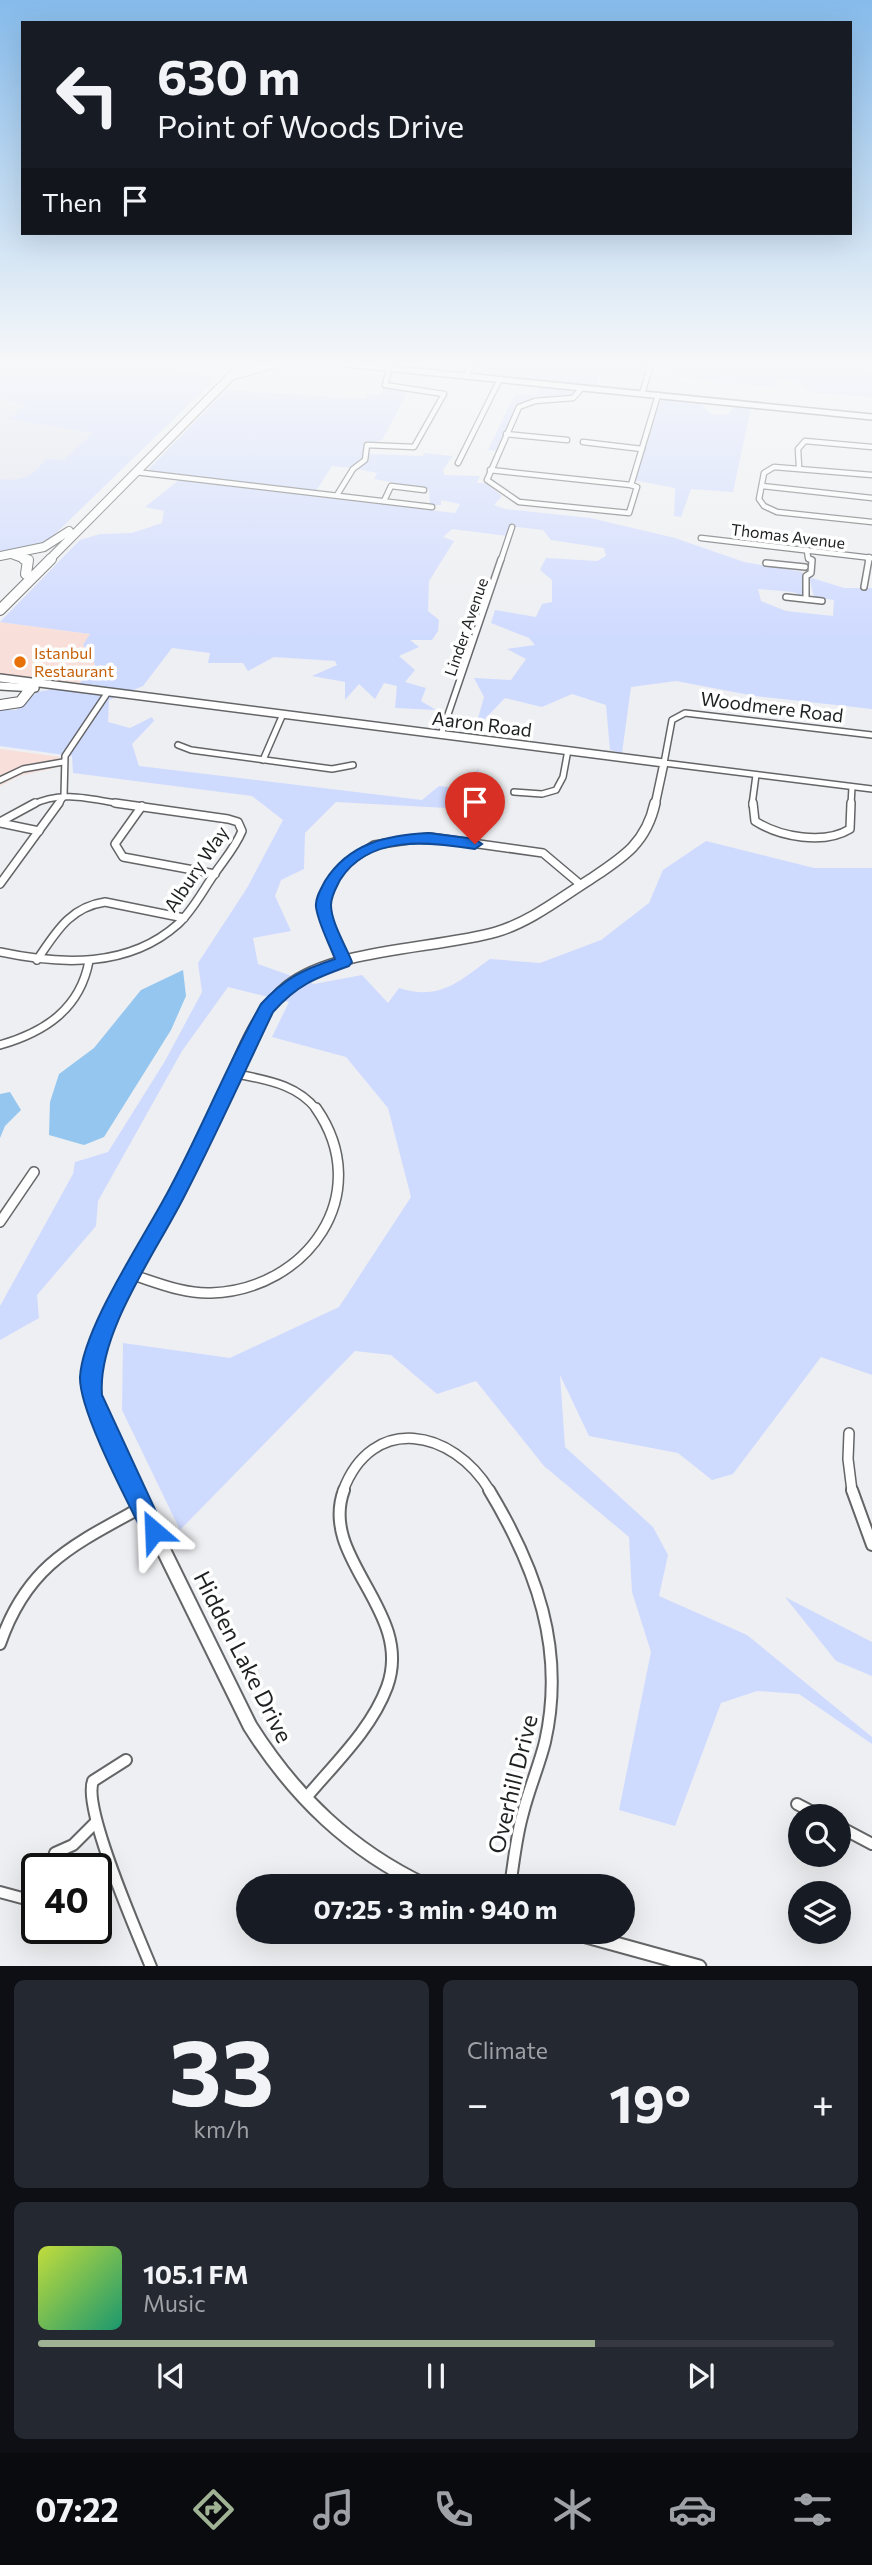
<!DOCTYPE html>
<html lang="en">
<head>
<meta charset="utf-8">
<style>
	:root { --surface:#171b24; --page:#242831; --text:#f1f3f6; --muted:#9ea1a6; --line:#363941; --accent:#9fb294 }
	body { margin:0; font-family:Commissioner,sans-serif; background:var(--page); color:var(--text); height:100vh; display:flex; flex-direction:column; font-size:26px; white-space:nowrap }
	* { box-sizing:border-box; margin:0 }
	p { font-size:23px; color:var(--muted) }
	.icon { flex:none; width:38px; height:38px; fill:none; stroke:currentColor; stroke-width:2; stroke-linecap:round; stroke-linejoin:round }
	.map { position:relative; height:1966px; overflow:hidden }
	.sheet { display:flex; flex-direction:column; gap:14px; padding:14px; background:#0d0f14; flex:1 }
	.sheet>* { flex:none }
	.banner { position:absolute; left:21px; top:21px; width:831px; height:214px; border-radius:0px; box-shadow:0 7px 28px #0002; background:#171b24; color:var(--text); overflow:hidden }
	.tools { position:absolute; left:788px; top:1804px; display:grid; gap:14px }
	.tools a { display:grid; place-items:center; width:63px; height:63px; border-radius:50%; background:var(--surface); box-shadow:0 7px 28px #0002; font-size:35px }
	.speed { position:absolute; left:21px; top:1853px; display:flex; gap:14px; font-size:35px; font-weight:700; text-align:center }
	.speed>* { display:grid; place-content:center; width:91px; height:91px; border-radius:50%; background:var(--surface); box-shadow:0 7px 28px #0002; line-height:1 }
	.speed .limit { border:4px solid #111; border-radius:10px; background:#fff; color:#111 }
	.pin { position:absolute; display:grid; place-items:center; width:60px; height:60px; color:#fff; margin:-72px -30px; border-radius:50% 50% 50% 0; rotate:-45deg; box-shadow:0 0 7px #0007 }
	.pin .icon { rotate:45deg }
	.me { position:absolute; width:77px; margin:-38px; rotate:334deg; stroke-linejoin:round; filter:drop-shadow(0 0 5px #0008) }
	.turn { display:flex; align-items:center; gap:24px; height:147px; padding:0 21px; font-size:32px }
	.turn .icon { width:91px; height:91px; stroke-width:2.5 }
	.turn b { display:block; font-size:49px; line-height:60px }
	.then { display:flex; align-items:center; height:66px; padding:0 21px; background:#0003; gap:14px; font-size:26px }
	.big { font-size:52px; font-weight:700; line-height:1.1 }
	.sheet .widget { flex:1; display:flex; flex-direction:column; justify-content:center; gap:10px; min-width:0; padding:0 24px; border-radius:10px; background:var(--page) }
	.sheet .dial { align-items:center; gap:0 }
	.dial b { font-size:91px; line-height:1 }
	.song { display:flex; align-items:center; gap:21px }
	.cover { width:84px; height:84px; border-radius:10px; background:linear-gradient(135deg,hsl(70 70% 55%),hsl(160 70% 35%)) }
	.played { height:7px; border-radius:4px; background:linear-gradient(90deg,var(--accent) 70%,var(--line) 70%) }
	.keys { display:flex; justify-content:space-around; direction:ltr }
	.heat { display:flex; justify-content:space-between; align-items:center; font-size:38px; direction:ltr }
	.sheet .tiles { flex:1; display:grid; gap:14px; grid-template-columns:1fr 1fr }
	.widget:last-child { grid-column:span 2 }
	.trip { position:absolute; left:236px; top:1874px; width:399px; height:70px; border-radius:35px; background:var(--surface); box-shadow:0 7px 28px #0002; font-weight:700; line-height:70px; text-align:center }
	.tabs { display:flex; height:112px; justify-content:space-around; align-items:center; background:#090b0e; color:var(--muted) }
	.tabs .icon { width:49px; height:49px }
	.tabs .active { color:var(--accent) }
	.tabs b { font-size:32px; color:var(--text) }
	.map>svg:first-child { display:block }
	.commercial { fill:#f9dfd9 }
	.built { fill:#dfe3ed }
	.green { fill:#cfdaff }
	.water { fill:#94c6ef }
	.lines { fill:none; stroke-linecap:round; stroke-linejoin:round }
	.minor-far4-casing { stroke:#646567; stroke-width:7 }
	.minor-far3-casing { stroke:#646567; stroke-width:8 }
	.minor-far2-casing { stroke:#646567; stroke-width:10 }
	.minor-far1-casing { stroke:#646567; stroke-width:12 }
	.minor-casing { stroke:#646567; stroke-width:14 }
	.tertiary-far4-casing { stroke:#646567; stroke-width:8 }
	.tertiary-far3-casing { stroke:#646567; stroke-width:10 }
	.tertiary-far2-casing { stroke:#646567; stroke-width:12 }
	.tertiary-far1-casing { stroke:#646567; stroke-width:14 }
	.tertiary-casing { stroke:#646567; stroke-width:17 }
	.trunk-far1-casing { stroke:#646567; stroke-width:10 }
	.trunk-casing { stroke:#646567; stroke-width:12 }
	.minor-far4 { stroke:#fff; stroke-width:4.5 }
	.minor-far3 { stroke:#fff; stroke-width:5 }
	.minor-far2 { stroke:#fff; stroke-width:7 }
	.minor-far1 { stroke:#fff; stroke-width:9 }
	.minor { stroke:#fff; stroke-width:10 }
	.tertiary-far4 { stroke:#fff; stroke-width:5 }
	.tertiary-far3 { stroke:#fff; stroke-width:7 }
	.tertiary-far2 { stroke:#fff; stroke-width:9 }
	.tertiary-far1 { stroke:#fff; stroke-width:10 }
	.tertiary { stroke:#fff; stroke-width:13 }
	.trunk-far1 { stroke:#fff; stroke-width:8 }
	.trunk { stroke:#fff; stroke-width:10 }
	.route { fill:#1a73e8; stroke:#114b97; stroke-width:2 }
	.food-dot { fill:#e8710a; stroke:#fff; stroke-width:2.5 }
	.labels { text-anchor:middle; stroke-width:7; stroke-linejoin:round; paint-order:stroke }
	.far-street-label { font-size:16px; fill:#1f2021; stroke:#fff }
	.far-food-label { font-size:16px; fill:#c56008; stroke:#fff; text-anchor:start }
	.street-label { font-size:19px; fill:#1f2021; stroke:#fff }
	.near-street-label { font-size:23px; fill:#1f2021; stroke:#fff }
</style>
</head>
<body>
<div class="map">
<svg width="872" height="1967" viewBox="0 0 872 1967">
	<rect width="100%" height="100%" fill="#eeeff2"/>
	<g class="commercial">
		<path d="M0,622L90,634L95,664L78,685L0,676Z"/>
		<path d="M0,749L60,757L54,768L19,776L0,786Z"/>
	</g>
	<path class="built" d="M0,399L27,404L9,419L93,433L63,460L46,459L38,470L17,482L0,479Z"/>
	<g class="green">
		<path d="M0,364H183L179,369L181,371L216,378L53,536L38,547L0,553V479C21,482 33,476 46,459L63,460L93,433L8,419L26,405L0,399Z"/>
		<path d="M391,364H625L649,367L647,376L602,371L597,385Z"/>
		<path d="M681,364H864L863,372L872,373V397L810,392L797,381L778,379L777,388L678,377Z"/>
		<path d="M380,386L409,390L382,440L363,446L364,458L352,468L332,466L316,491H311L309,496L455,513L460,504L441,500V505H430L429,489L374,479L377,473L357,469L370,454L423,456L424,453L453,456L443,470L444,475L480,476L477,483H486L502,496L494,505L505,509L590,518L675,538L744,562L802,572L804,597L793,592L758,589L761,601L786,611L833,616L834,600L814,597L809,577L844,588H872V709L755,696L676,681L631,687L622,753L610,750L606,705L572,694L542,707L505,698L475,729L484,697L474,678L511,680L526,659L507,649L535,645L529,638L491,623L495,610L536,617L542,604L552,602V580L540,570L546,558L597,561L606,556L604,548L551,540L543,530L509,526L508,536L452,529L443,537L454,541L429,581L428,611L439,620L438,631L432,640H410L419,647L399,656L415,670L405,682L426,688L421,701L436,710L395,708L397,686L384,683L375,699L359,684L345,700V682L312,676L337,665L335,661L274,657L248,671L243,663H208L210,653L172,648L143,686L109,700L108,722L130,728L152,717L154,721L132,744L139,766L422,800L439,786L461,788L479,768L465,809L336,802L305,833L304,869L281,880L275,896L291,931L253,938L258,964L314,984L362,975L388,1003L399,988C440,1001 458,982 490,959L540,963L601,940L649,903L663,870L706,841L814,868H872V1375L821,1357L733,1474L712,1480L678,1453L589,1436L560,1375L565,1447L653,1527L668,1555L659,1596L747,1635L872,1737V1744L799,1694L757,1691L721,1703L675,1826L619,1810L651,1652L632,1592L629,1537L544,1466L476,1381L437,1394L391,1355L355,1351L180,1530L122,1410L123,1343L230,1358L339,1307L411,1197L388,1108L346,1057L272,1037L289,1002L228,987L182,1051L98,1201L96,1226L37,1295L39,1318L0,1340V1306L73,1174L75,1162L108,1152L165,1061L202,992L198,963L247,888L283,820L252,796L73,773L72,756L0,746V710H16L37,692L78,685L95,664L83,645L90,634L0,622L80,540L100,534L132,533L162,523L164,511L145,507L184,476L148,470L226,390L365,399L369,394L380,395L384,390Z"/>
		<path d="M539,387L580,391L573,398L536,401L519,407L497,451L488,450L515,394L536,395Z"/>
		<path d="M657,399L701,403C708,415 716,416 729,414L734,406L751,408L733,492L691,489L681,517L674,516L675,488L633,480Z"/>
		<path d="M785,1597L872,1642V1676L836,1661Z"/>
	</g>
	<g class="water">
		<path d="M183,970L186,996L171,1030L104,1137L84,1145L49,1135L50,1102L59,1074L94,1048L141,990Z"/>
		<path d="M10,1092L21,1110L5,1126L0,1138V1094Z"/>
	</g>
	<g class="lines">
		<defs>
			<g id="minor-far4">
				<path d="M466,376L472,364"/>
				<path d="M582,388L573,398L535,401L519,407L487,480L519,502L629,513L637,487L631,485L658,395"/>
				<path d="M642,394L651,364"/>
				<path d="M506,434L567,440"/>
				<path d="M583,442L642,449"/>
				<path d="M458,463L500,379"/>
				<path d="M799,467L798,449L805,441L872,447"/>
				<path d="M490,470L631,485"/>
				<path d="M135,472L432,507"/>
				<path d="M872,475L774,467L764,473L759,499L764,506L777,512L872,522"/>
				<path d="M762,486L872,498"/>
				<path d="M337,495L353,469L365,460L367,445L414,447L444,394L385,385L389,369"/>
				<path d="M384,501L391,486L424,490"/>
				<path d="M701,538L872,558"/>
				<path d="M807,550L808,558L812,560"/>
				<path d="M501,560L512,527"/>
				<path d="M868,560L869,557"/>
			</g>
			<g id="minor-far3">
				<path d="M766,563L805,567"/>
				<path d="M864,587L869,559"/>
				<path d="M786,597L822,601"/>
				<path d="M806,599V576L811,573L812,560L809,559"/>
				<path d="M441,735L501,559"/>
				<path d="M872,735L685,713L672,720L664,763L872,789"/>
				<path d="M178,745L191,750L332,769L353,765"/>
				<path d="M263,760L283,714"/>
				<path d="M0,780L23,769L63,762"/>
				<path d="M514,792L542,794L556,790L563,777L568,750"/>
				<path d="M32,805C61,789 95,800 127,805"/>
				<path d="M58,805L64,796L65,756L108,692"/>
				<path d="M752,805L756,775"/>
				<path d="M851,805L852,787"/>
			</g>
			<g id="minor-far2">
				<path d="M753,803L755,821C780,837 824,845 850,829L851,803"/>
				<path d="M142,806L115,844L123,857L215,874"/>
				<path d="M0,822L35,803"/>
				<path d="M0,823L39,831"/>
				<path d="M0,884L59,803"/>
				<path d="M0,952C61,965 129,968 178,924C193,910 202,892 213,876C223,861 235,848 242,831L238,822L228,819L115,803"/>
				<path d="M37,960C56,932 70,907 105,902L184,918"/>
				<path d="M344,962L323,906L327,891L346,863L374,845L429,837L543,853L581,885"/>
				<path d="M0,1045C45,1032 80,1009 89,961"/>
				<path d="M233,1073C264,1080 296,1083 317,1110"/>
			</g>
			<g id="minor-far1">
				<path d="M0,1222L34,1172"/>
				<path d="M133,1275C158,1283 184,1294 211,1293C307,1290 376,1194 316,1108"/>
				<path d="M849,1433L848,1459L852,1491"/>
				<path d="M343,1491C372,1413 453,1429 490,1491"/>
			</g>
			<g id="minor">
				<path d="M489,1490C536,1568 566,1649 545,1742C539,1766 529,1789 523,1813C516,1837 514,1861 510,1886"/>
				<path d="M852,1490L872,1545"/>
				<path d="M0,1644C27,1565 73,1545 142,1507"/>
				<path d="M126,1760L93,1781C82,1808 138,1935 151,1967"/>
				<path d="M305,1799C334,1764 371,1730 387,1687C415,1611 318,1559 344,1490"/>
				<path d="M797,1804L820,1816"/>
				<path d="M838,1826L872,1844"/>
				<path d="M50,1869L55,1853L73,1845L96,1822"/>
				<path d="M0,1892L37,1902"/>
			</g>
			<path id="tertiary-far4" d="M345,364L872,417"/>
			<g id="tertiary-far3">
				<path d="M0,678L664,763L655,805"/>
				<path d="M0,686L35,688"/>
			</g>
			<path id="tertiary-far2" d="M216,1110C235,1070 251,1015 287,986C335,948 437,949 496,932C530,922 559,899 589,880C622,858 646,844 655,803"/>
			<path id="tertiary-far1" d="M134,1491L92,1395L90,1376L99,1338L178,1191L217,1108"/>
			<g id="tertiary">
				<path d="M134,1490L250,1726C295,1797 350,1850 426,1886"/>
				<path d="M572,1932L699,1967"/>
			</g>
			<g id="trunk-far1">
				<path d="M234,375L273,364"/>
				<path d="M14,555L28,560"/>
				<path d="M0,556L44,547L69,531"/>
				<path d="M49,560L243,364"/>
			</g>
			<g id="trunk">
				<path d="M24,559L28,560L26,574"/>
				<path d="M0,610L51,559"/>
				<path d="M0,705L20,702L36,682"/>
			</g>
		</defs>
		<use href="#minor-far4" class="minor-far4-casing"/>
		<use href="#minor-far3" class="minor-far3-casing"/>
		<use href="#minor-far2" class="minor-far2-casing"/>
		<use href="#minor-far1" class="minor-far1-casing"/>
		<use href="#minor" class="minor-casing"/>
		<use href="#tertiary-far4" class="tertiary-far4-casing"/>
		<use href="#tertiary-far3" class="tertiary-far3-casing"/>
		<use href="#tertiary-far2" class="tertiary-far2-casing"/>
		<use href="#tertiary-far1" class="tertiary-far1-casing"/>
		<use href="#tertiary" class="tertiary-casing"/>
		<use href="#trunk-far1" class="trunk-far1-casing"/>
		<use href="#trunk" class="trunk-casing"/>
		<use href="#minor-far4" class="minor-far4"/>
		<use href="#minor-far3" class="minor-far3"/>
		<use href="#minor-far2" class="minor-far2"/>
		<use href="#minor-far1" class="minor-far1"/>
		<use href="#minor" class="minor"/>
		<use href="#tertiary-far4" class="tertiary-far4"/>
		<use href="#tertiary-far3" class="tertiary-far3"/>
		<use href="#tertiary-far2" class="tertiary-far2"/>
		<use href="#tertiary-far1" class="tertiary-far1"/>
		<use href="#tertiary" class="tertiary"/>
		<use href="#trunk-far1" class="trunk-far1"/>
		<use href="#trunk" class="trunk"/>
	</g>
	<linearGradient id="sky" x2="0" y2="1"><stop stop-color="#86bbeb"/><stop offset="0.57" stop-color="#f7f8f9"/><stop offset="1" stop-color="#f7f8f9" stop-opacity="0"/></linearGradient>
	<rect width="872" height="639" fill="url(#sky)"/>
	<path class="route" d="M429,833L475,839L482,844L475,849C430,842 369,834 340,880C336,888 331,896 331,905C331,922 346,946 352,962L349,966C315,978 297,985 273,1012C244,1073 216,1135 185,1195C157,1251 97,1333 102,1395L165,1531L162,1539L154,1542L146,1539C129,1504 79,1412 80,1377C83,1326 146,1235 171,1186C203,1126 228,1063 261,1004C285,978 302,970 335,959C329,943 318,923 316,907C315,898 321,889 325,881C349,843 387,835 429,833Z"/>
	<circle class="food-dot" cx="20" cy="662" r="7"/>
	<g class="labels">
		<g class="far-street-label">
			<text transform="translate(788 536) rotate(7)" y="6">Thomas Avenue</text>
			<text transform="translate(466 627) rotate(-71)" y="6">Linder Avenue</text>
		</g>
		<g class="far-food-label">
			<text x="34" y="659">Istanbul<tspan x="34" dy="18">Restaurant</tspan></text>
		</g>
		<g class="street-label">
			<text transform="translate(772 707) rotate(7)" y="7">Woodmere Road</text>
			<text transform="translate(482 724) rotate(7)" y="7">Aaron Road</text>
			<text transform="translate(196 869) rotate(-56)" y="7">Albury Way</text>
		</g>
		<g class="near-street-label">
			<text transform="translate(243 1657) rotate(63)" y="8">Hidden Lake Drive</text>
			<text transform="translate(513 1784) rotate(-76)" y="8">Overhill Drive</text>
		</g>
	</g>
</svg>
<div class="tools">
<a><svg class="icon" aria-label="search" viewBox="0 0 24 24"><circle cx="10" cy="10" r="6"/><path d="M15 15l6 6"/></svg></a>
<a><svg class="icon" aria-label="layers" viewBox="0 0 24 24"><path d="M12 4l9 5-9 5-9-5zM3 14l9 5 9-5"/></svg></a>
</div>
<div class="speed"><div class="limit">40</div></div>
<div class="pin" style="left:475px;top:844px;background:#d93025"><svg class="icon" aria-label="arrive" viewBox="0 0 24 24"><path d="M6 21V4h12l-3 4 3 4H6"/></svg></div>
<svg class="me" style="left:154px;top:1531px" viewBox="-20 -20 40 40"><path d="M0-17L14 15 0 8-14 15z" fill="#1a73e8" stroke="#fff" stroke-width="4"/></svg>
<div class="trip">07:25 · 3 min · 940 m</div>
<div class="banner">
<div class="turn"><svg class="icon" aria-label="left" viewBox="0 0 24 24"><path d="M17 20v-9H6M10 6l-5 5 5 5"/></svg><div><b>630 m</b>Point of Woods Drive</div></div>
<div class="then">Then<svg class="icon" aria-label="arrive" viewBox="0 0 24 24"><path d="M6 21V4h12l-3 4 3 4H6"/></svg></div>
</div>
</div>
<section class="sheet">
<div class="tiles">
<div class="widget dial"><b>33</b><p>km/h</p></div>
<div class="widget"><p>Climate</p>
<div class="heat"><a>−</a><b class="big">19°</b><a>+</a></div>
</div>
<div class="widget">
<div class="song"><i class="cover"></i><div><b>105.1 FM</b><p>Music</p></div></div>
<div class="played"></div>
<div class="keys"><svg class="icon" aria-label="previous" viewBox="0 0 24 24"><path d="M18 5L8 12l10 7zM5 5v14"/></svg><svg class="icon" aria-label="pause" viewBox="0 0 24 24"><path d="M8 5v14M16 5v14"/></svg><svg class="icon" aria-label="next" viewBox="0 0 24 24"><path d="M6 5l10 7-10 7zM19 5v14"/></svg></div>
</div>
</div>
</section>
<nav class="tabs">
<b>07:22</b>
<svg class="icon active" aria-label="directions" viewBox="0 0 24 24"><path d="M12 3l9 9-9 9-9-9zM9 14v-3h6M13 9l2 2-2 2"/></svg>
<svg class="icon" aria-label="music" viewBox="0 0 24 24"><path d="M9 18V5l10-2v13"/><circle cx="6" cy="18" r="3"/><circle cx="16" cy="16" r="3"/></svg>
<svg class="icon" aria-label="phone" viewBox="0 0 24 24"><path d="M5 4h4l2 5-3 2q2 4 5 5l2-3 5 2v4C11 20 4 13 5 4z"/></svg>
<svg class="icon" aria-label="climate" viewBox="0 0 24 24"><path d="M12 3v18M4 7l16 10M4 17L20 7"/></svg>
<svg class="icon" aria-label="car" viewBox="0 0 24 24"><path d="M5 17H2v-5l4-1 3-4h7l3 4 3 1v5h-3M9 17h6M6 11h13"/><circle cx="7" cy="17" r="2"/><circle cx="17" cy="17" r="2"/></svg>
<svg class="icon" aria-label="filters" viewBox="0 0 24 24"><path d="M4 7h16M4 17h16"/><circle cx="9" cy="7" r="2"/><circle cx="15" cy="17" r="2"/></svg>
</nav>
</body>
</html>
